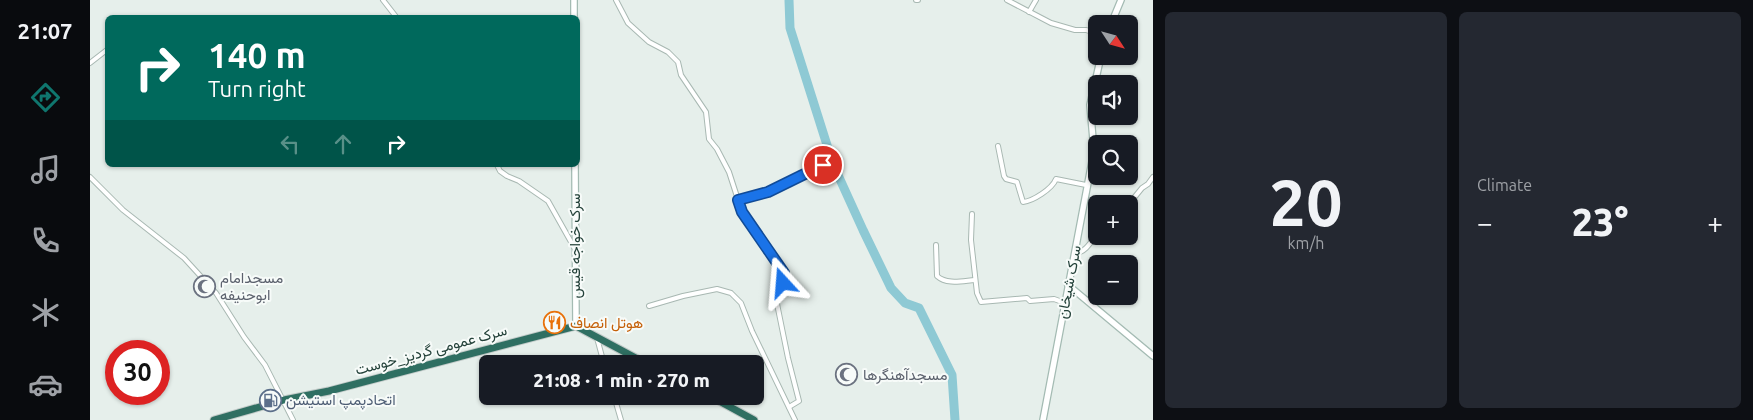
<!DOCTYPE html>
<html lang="en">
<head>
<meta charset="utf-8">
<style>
	:root { --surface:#171b24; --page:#242831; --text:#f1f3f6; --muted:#9ea1a6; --accent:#0f766e }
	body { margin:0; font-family:Ubuntu,Vazirmatn,sans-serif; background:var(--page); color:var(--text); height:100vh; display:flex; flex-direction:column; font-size:19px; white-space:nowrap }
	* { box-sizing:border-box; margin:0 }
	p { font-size:16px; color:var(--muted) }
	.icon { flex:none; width:28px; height:28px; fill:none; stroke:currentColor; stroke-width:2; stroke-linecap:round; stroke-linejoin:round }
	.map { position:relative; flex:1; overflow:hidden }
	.panel { display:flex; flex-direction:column; gap:12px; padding:12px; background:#0d0f14; width:600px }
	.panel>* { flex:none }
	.banner { position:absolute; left:15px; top:15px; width:475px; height:152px; border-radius:8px; box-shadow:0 1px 4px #0004; background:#00695c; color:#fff; overflow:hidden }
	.needle { width:32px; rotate:126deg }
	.buttons { position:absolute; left:998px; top:15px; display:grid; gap:10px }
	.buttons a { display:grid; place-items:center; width:50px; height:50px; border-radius:8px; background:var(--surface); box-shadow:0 1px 4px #0004; font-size:25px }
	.speed { position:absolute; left:15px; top:340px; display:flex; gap:10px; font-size:25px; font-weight:700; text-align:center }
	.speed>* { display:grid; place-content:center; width:65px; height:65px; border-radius:50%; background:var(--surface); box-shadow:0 1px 4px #0004; line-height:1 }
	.speed .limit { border:8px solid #d22; background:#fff; color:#111 }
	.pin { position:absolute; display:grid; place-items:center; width:42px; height:42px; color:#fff; margin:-21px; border:2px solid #fff; border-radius:50%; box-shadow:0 1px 5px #0007 }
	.me { position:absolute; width:55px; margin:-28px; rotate:341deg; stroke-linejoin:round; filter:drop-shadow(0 0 4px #0008) }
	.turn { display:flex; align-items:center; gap:18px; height:105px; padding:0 20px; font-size:22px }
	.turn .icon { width:65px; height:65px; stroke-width:2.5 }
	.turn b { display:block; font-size:35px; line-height:42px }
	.lanes { display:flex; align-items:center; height:48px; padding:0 20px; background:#0003; justify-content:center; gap:25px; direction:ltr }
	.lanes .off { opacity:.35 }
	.big { font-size:38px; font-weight:800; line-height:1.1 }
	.panel .tile { flex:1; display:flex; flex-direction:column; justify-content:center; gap:8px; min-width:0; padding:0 18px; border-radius:8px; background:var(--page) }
	.panel .dial { align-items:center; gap:0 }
	.dial b { font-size:65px; line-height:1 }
	.heat { display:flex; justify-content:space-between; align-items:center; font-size:28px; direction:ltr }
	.panel .tiles { flex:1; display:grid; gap:12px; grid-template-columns:repeat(2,1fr) }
	.trip { position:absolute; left:389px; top:355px; width:285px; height:50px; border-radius:8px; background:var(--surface); box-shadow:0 1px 4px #0004; font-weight:800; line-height:50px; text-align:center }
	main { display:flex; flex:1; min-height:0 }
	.menu { display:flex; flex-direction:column; width:90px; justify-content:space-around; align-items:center; background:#090b0e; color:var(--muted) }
	.menu .icon { width:35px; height:35px }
	.menu .on { color:var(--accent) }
	.menu b { font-size:22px; color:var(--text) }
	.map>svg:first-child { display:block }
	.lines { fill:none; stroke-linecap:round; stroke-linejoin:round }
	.river { stroke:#8ec9d4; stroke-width:9 }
	.street-casing { stroke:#a8b8b2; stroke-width:6 }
	.secondary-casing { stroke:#a4bbb3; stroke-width:8 }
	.highway-casing { stroke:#c2cac8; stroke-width:9 }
	.street { stroke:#fff; stroke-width:4 }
	.secondary { stroke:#fff; stroke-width:5.5 }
	.highway { stroke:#2f6f62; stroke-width:7 }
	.route-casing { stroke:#114b97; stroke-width:12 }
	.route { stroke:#1a73e8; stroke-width:9 }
	.labels { text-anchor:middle; stroke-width:4; stroke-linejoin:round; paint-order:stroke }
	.street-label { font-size:15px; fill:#24423a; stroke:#f7fbf9 }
	.worship-label { font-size:15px; fill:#5b616d; stroke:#f7fbf9; text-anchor:start }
	.food-label { font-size:15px; fill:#c56008; stroke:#f7fbf9; text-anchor:start }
	.service-label { font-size:15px; fill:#4e5e75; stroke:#f7fbf9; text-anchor:start }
</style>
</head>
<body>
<main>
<nav class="menu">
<b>21:07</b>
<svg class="icon on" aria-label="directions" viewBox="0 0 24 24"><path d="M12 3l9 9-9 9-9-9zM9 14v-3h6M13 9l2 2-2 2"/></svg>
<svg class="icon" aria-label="music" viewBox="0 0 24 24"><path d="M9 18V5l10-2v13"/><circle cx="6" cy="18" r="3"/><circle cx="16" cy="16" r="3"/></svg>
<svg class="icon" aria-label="phone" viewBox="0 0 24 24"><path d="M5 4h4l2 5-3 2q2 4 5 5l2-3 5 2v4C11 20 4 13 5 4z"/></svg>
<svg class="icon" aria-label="climate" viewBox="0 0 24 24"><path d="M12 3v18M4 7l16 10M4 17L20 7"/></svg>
<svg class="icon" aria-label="car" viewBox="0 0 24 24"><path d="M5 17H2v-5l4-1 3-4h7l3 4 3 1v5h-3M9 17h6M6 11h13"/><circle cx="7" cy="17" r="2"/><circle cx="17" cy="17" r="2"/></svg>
</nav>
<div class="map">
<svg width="1063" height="420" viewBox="0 0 1063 420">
	<rect width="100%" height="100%" fill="#e6efeb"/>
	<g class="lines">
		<path class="river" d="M699,0L700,28L743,164L773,230L801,288L815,303L829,308L862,375L865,420"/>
		<defs>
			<g id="street">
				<path d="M293,0L307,18"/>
				<path d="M526,0L538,23L559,42L578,52L588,62L591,75L616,112L619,139L627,149L639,172L652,212L694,273C693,282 693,285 684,289L698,358L709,401L699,407"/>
				<path d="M826,0H828"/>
				<path d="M917,0L961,23L985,30H996L1006,33"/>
				<path d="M939,12L946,0"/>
				<path d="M0,63L18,49"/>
				<path d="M908,146L914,176L916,179L927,182L933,202C943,201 962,189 966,179L996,185"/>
				<path d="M407,165L410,171L417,176L429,181L458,201L485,249"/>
				<path d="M0,177L33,210L94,258L126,293L154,337L175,365L203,420"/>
				<path d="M648,200L678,192L699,183L733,165"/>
				<path d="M1039,204L1052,188L1058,184L1063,177"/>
				<path d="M882,214L881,240L887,293L891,302L937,298L940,301L964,299L975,303"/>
				<path d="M846,245L847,276C857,285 872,281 885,280"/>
				<path d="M985,253C995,253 1001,242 1006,235"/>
				<path d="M559,306L593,296L627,289L641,293L651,303L662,331L705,420"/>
				<path d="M507,338L514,364"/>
				<path d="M524,396L531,420"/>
			</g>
			<g id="secondary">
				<path d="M484,0V18"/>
				<path d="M1021,24L1031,0"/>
				<path d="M485,165L486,326"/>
				<path d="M978,285L1063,356"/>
				<path d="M953,420L1004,151L1000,105L1011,56"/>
			</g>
			<g id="highway">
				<path d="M620,396L664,420"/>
				<path d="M124,420L194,400L239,391L486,326L557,364"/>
			</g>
		</defs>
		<use href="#street" class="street-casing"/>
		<use href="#secondary" class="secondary-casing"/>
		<use href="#highway" class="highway-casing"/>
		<use href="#street" class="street"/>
		<use href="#secondary" class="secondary"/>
		<use href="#highway" class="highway"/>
	</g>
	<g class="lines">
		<defs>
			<path id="route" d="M693,283L694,273L652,212L648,200L678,192L733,165"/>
		</defs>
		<use href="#route" class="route-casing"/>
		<use href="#route" class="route"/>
	</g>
	<defs>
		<symbol id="mosque-ring" viewBox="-11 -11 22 22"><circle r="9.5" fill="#f7fbf9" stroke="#6b7280" stroke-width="1.5"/><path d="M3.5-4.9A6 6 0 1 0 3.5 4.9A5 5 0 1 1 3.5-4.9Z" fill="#6b7280"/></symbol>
		<symbol id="restaurant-ring" viewBox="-11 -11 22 22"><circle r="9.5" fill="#f7fbf9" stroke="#e8710a" stroke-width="1.5"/><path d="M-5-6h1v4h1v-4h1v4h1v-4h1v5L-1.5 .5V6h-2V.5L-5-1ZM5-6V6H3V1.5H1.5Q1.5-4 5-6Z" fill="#e8710a"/></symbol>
		<symbol id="fuel-ring" viewBox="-11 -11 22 22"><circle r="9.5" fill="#f7fbf9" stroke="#5c6f8a" stroke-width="1.5"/><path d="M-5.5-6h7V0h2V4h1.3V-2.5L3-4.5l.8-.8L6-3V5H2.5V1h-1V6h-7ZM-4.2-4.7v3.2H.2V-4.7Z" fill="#5c6f8a"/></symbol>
	</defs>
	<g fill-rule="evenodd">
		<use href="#mosque-ring" x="102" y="274" width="25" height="25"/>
		<use href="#restaurant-ring" x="452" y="310" width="25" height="25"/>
		<use href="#mosque-ring" x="744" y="362" width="25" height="25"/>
		<use href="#fuel-ring" x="168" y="388" width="25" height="25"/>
	</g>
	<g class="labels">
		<g class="street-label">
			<text transform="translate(485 246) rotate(-90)" y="5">سرک خواجه قیس</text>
			<text transform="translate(979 282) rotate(-79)" y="5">سرک شیخان</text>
			<text transform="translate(341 350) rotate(-15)" y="5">سرک عمومی گردیز_خوست</text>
		</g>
		<g class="worship-label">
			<text x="130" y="283">مسجدامام<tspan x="130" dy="17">ابوحنیفه</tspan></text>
			<text x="773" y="380">مسجدآهنگرها</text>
		</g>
		<g class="food-label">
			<text x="480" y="328">هوتل انصاف</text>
		</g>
		<g class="service-label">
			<text x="196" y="405">اتحادپمپ استیشن</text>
		</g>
	</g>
</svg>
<div class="buttons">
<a><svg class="needle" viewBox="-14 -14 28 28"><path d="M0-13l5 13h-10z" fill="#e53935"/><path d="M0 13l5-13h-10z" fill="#9ea1a6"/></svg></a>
<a><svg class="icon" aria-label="sound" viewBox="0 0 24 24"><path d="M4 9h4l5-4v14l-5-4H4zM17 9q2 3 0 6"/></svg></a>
<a><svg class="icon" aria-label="search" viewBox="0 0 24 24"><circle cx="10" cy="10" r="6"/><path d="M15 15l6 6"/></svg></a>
<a>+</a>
<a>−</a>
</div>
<div class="speed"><div class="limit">30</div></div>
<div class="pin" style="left:733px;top:165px;background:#d93025"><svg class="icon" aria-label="arrive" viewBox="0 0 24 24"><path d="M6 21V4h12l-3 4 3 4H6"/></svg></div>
<svg class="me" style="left:693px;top:283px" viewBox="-20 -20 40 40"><path d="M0-17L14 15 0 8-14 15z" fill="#1a73e8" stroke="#fff" stroke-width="4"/></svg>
<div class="trip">21:08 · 1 min · 270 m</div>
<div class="banner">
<div class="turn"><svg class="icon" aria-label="right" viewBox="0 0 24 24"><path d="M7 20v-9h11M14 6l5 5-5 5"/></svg><div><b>140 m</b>Turn right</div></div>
<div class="lanes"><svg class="icon off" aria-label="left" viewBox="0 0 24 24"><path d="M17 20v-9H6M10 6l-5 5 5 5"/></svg><svg class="icon off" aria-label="ahead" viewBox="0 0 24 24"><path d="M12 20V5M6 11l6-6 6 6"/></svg><svg class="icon" aria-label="right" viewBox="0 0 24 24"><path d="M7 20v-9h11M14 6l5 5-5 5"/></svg></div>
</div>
</div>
<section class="panel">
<div class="tiles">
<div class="tile dial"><b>20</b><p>km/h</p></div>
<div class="tile"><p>Climate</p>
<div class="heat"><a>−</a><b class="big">23°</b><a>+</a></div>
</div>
</div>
</section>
</main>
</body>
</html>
